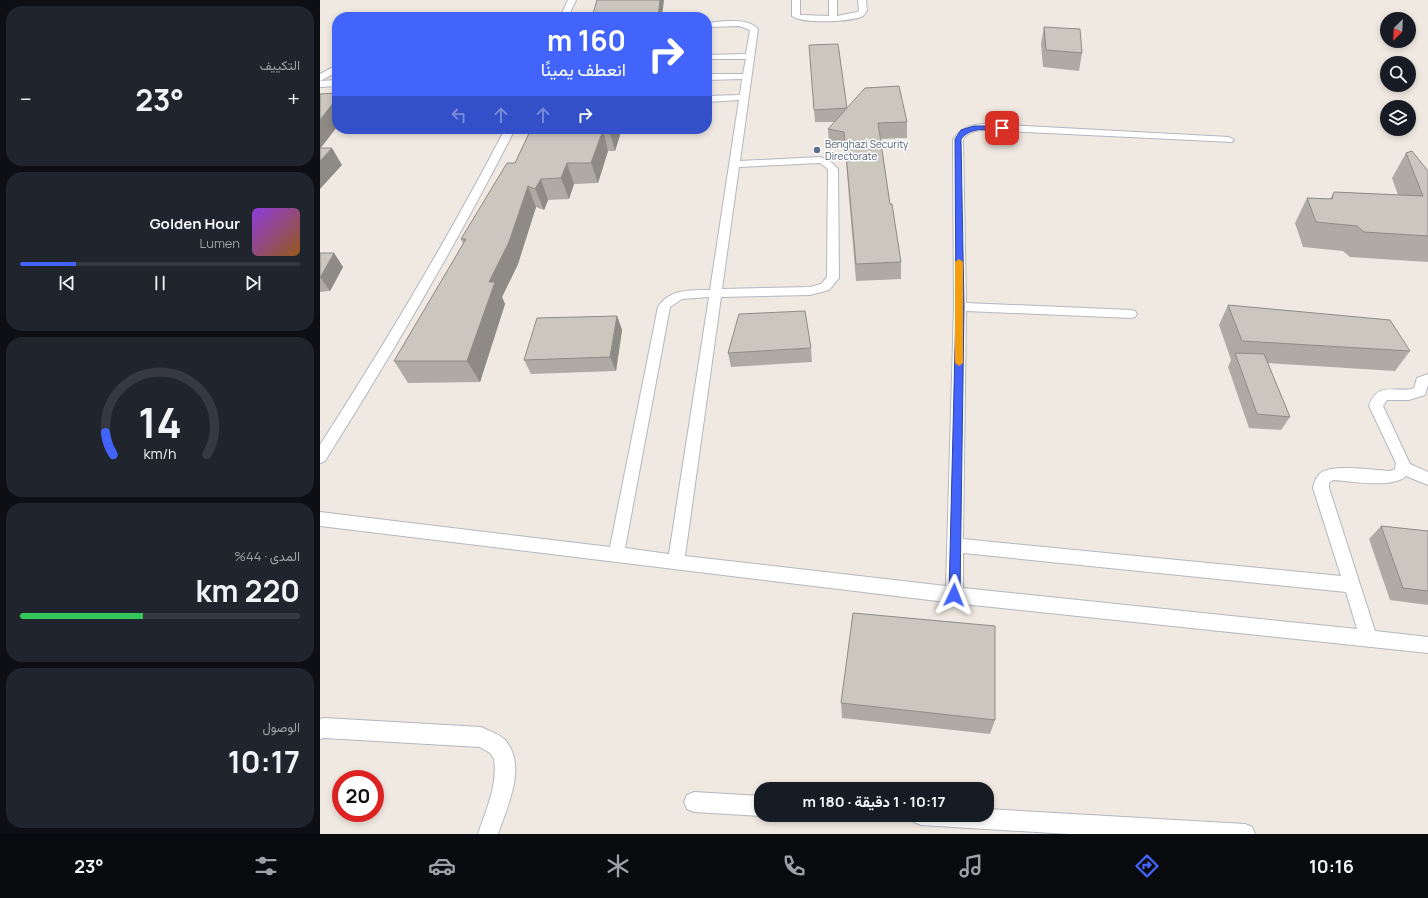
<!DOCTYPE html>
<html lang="ar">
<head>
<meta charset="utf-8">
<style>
	:root { --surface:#171b24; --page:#20242c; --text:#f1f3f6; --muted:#9ea1a6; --line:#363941; --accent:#4264fb }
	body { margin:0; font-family:Manrope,Vazirmatn,sans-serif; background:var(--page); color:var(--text); direction:rtl; height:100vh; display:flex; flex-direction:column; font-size:15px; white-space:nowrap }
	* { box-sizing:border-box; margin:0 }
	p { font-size:13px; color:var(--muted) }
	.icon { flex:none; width:22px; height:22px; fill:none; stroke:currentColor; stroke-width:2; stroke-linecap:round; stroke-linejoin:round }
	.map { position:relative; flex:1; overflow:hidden; direction:ltr }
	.details { display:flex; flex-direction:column; gap:6px; padding:6px; background:#0d0f14; width:320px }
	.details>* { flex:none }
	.hud { position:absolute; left:12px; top:12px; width:380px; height:122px; border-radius:16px; box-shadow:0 2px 6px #0003; direction:rtl; background:#4264fb; color:#fff; overflow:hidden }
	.needle { width:26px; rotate:204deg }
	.buttons { position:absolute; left:1060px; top:12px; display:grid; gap:8px }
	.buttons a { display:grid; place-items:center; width:36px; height:36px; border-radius:50%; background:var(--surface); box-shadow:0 2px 6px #0003; font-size:20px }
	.speed { position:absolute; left:12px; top:770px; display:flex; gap:8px; font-size:20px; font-weight:700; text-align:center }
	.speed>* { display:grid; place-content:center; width:52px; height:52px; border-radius:50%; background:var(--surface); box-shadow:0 2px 6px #0003; line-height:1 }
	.speed .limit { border:6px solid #d22; background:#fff; color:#111 }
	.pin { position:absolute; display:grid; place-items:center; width:34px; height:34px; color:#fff; margin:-17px; border-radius:8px; box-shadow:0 2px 6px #0006 }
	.me { position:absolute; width:44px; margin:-22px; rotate:2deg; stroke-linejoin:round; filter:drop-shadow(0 0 3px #0008) }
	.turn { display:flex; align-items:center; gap:14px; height:84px; padding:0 20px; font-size:18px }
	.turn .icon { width:52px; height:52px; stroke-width:2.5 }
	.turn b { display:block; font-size:28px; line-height:34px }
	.lanes { display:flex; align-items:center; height:38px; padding:0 20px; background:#0003; justify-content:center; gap:20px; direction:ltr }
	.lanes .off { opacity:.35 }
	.big { font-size:30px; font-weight:700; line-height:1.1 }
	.details .widget { flex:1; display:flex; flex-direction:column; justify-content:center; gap:6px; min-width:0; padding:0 14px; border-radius:16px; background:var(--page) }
	.details .dial { align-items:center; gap:0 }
	.dial svg { height:104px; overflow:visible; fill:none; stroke:var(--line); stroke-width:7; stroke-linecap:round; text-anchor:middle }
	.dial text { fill:var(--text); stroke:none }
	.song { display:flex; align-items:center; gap:12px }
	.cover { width:48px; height:48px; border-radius:6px; background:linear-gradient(135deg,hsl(270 70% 55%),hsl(30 70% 35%)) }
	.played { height:4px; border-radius:2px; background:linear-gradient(90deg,var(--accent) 20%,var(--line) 20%) }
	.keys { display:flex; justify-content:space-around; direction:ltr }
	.heat { display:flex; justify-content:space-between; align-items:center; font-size:22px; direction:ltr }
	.charge { height:6px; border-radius:3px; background:linear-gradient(90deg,#34c759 44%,var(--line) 0) }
	.trip { position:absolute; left:434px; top:782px; width:240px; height:40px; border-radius:16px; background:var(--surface); box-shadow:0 2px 6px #0003; font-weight:700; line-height:40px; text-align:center; direction:rtl }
	.tabs { display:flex; height:64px; justify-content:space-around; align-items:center; background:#090b0e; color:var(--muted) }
	.tabs .icon { width:28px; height:28px }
	.tabs .current { color:var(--accent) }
	.tabs b { font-size:18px; color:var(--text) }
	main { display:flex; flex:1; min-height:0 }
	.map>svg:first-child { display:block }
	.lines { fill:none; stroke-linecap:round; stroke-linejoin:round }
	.lane-casing { stroke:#b4b7c1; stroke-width:2 }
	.lane { fill:#fff; fill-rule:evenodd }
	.wall { fill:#afaba4 }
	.shaded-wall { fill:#8e8b86 }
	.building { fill:#cbc7bf; stroke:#8e8b86 }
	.route { fill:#4264fb; stroke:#2b41a3 }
	.slow { fill:#f59e0b }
	.service-dot { fill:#5c6f8a; stroke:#fff; stroke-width:1.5 }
	.labels { text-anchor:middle; stroke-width:3; stroke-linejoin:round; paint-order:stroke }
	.far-service-label { font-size:10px; fill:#4e5e75; stroke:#fff; text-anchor:start }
</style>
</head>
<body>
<main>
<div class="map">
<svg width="1108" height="834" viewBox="0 0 1108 834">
	<rect width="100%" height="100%" fill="#efe9e1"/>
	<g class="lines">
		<defs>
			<g id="lane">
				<path d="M248,0H256L248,17H240Z"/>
				<path d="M472,0H480V15H482L509,16V0H517V16L537,12L539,11L538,0H546L547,11C546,12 544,15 543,16C531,22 482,24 472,16Z"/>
				<path d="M405,21C416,21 430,20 438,29L420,161L500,157L510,161L518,169L519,278L509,290L490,295L401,297L365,556L626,586L634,307L633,139C642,127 653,124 667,124L909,137L914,140L912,142L667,130C657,130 649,131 643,139L646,303L811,310L815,311L817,314L815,317L811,318L646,311L643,539L1021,576L993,488C994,482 997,475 1002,472C1014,464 1054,470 1070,471L1075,469L1076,463L1049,406C1057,382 1073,392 1092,389L1094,388L1097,378L1108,374V385L1105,395L1089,400H1067L1063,406L1090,464L1108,472V485L1086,476C1073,489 1032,481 1013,480L1009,483V488L1055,631L1108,637V653L634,603L0,526V512L290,547L338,307C349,289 370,290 390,290L419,100L387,102V96L420,95L422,79L387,80V74H423L426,59H387V55L426,54L430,30L419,26L387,27V23ZM500,163L508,169L507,277L501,284L490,287L402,289L419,167ZM389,297L349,554L305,548L350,307L362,299ZM643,553L1026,592L1037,629L643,588Z"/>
				<path d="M17,65V72L0,81V74Z"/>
				<path d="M17,80V86L0,87V81Z"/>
				<path d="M185,129H195C137,243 73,353 5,461L0,463V445C66,342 129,237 185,129Z"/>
				<path d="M4,718L161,727C169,731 180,734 186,741C207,767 187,807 178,834H158C166,810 178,785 174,759L170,753L160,747L4,738L0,739V719Z"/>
				<path d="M374,792L441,796V815H444L441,816L374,812L367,809L364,802L367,795Z"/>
				<path d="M667,809L925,824L932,827L935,834H749L601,825L594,822L591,815H667Z"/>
			</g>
		</defs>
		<use href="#lane" class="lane-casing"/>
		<use href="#lane" class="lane"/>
	</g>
	<g class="wall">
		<path d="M724,27L762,53L759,71L723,67L721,44Z"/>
		<path d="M489,45L527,108L587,122V138L560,139L570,204L581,262V279L536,281L525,149L509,145L508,129L515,122H495Z"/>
		<path d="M211,129H302L295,151H288L278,183L254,184L249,199L228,200L224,210L216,207L198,264L182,297L185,304L160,382L88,383L74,361L143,244L141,239L195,163Z"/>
		<path d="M1086,153L1108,171V262L1030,257L1023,251L983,247L975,223L987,198L1010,199L1014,192L1078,195L1072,178Z"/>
		<path d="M0,253H14L23,267L10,291L0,292Z"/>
		<path d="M908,305L1090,351L1075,371L948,363L970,417L961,430L929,428L908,367L911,360L899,325Z"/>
		<path d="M297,316L302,330L296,371L211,374L204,360Z"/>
		<path d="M491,348L492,362L411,367L408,353Z"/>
		<path d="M1061,526L1108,531V605L1070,600L1049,539Z"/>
		<path d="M521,703L675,720L670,734L522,718Z"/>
	</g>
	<g class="shaded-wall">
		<path d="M340,0H344L342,17H338Z"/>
		<path d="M17,98V127L0,149V120Z"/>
		<path d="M290,129H302L295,151L289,130Z"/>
		<path d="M283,130L288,151L278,183L271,163Z"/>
		<path d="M12,148L22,165L0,189V161Z"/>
		<path d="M247,163L254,184L249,199L241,178Z"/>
		<path d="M221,179L228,200L224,210L215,189Z"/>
		<path d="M208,186L216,207L198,264L182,297L185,304L160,382L147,361L169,282Z"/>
		<path d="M14,253L23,267L10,291L0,277Z"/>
		<path d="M297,316L302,330L296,371L290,357Z"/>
	</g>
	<g class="building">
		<path d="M277,0H340L338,17H272Z"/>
		<path d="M724,27L760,29L762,53L726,50Z"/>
		<path d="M518,44L527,108L494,110L489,45Z"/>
		<path d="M579,86L587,122L558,123L570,204H572L581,262L536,264L524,132L508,129L545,88Z"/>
		<path d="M17,93V98L0,120V94Z"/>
		<path d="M211,129H290L289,130H283L271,163H247L241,178L221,179L215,189L208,186L189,242L169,282H175L147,361H74L146,239H141L187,163H195Z"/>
		<path d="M0,148H12L0,161Z"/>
		<path d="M1092,151L1108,171V236L1044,232L1037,226L996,222L987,198L1012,199L1014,192L1103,196L1086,153Z"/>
		<path d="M0,253H14L0,278Z"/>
		<path d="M908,305L1070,320L1090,351L922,341Z"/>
		<path d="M485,311L491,348L408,353L419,314Z"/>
		<path d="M297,316L290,357L204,360L217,318Z"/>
		<path d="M915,353L944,354L970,417L937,414Z"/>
		<path d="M1061,526L1108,531V591L1083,588Z"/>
		<path d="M533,613L675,626V720L521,703Z"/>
	</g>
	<path class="route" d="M654,126H682L686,128L682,130C668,130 651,126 641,139L644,307L640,595L638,598L634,600L630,598L629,595L636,307L635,139L641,130Z"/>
	<path class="slow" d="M639,259L643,262V363L639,366L635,363V262Z"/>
	<circle class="service-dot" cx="497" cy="150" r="4"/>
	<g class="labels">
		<g class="far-service-label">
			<text x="505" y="148">Benghazi Security<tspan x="505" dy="12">Directorate</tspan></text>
		</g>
	</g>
</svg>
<div class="buttons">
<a><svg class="needle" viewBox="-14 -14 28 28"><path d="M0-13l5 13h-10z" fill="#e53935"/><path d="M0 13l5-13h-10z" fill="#9ea1a6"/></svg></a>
<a><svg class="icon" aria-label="search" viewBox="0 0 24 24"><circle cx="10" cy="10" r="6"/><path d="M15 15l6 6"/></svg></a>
<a><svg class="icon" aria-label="layers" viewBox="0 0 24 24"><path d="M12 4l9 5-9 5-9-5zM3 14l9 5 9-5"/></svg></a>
</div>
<div class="speed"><div class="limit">20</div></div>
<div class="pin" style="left:682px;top:128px;background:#d93025"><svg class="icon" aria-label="arrive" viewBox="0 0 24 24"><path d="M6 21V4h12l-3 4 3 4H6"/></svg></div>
<svg class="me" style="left:634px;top:595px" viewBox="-20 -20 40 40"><path d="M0-17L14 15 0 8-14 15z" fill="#4264fb" stroke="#fff" stroke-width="4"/></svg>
<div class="trip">10:17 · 1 دقيقة · 180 m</div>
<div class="hud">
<div class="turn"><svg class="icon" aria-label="right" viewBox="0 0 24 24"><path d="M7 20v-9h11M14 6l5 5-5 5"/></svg><div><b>160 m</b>انعطف يمينًا</div></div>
<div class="lanes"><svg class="icon off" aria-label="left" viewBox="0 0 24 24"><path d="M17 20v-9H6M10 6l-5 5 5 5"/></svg><svg class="icon off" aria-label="ahead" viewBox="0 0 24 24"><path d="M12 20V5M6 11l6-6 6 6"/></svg><svg class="icon off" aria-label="ahead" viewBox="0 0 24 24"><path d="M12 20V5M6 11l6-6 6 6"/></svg><svg class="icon" aria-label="right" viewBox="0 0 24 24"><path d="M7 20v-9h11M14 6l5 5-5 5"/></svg></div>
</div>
</div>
<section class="details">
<div class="widget"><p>التكييف</p>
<div class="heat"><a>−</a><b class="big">23°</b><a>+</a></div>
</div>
<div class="widget">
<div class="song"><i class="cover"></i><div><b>Golden Hour</b><p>Lumen</p></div></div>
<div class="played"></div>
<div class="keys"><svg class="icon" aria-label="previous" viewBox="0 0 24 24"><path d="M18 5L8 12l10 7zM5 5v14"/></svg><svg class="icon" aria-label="pause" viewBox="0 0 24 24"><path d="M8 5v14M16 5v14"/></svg><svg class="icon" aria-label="next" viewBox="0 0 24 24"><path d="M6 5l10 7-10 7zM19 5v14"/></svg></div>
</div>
<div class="widget dial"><svg viewBox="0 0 100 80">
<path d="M14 69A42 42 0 1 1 86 69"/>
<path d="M14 69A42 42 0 0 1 8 52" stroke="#4264fb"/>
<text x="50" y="56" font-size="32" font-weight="700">14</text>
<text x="50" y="72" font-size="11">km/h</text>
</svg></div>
<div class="widget"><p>المدى · 44%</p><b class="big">220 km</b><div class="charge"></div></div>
<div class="widget"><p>الوصول</p><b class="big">10:17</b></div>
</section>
</main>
<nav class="tabs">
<b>10:16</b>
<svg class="icon current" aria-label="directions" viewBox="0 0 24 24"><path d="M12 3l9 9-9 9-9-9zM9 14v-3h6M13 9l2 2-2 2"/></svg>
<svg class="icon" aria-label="music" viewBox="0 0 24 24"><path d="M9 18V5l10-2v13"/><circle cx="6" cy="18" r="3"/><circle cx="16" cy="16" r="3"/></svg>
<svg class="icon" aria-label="phone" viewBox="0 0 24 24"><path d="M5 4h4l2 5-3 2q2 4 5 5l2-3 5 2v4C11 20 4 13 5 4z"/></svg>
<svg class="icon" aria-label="climate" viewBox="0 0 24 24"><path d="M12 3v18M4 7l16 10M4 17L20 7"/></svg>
<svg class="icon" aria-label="car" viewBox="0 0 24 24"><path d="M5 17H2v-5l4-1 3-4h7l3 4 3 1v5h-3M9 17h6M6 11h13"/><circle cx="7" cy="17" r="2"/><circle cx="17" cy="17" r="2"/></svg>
<svg class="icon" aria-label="filters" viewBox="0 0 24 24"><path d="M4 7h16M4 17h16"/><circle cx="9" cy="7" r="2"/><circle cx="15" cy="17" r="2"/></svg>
<b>23°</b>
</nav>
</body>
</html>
